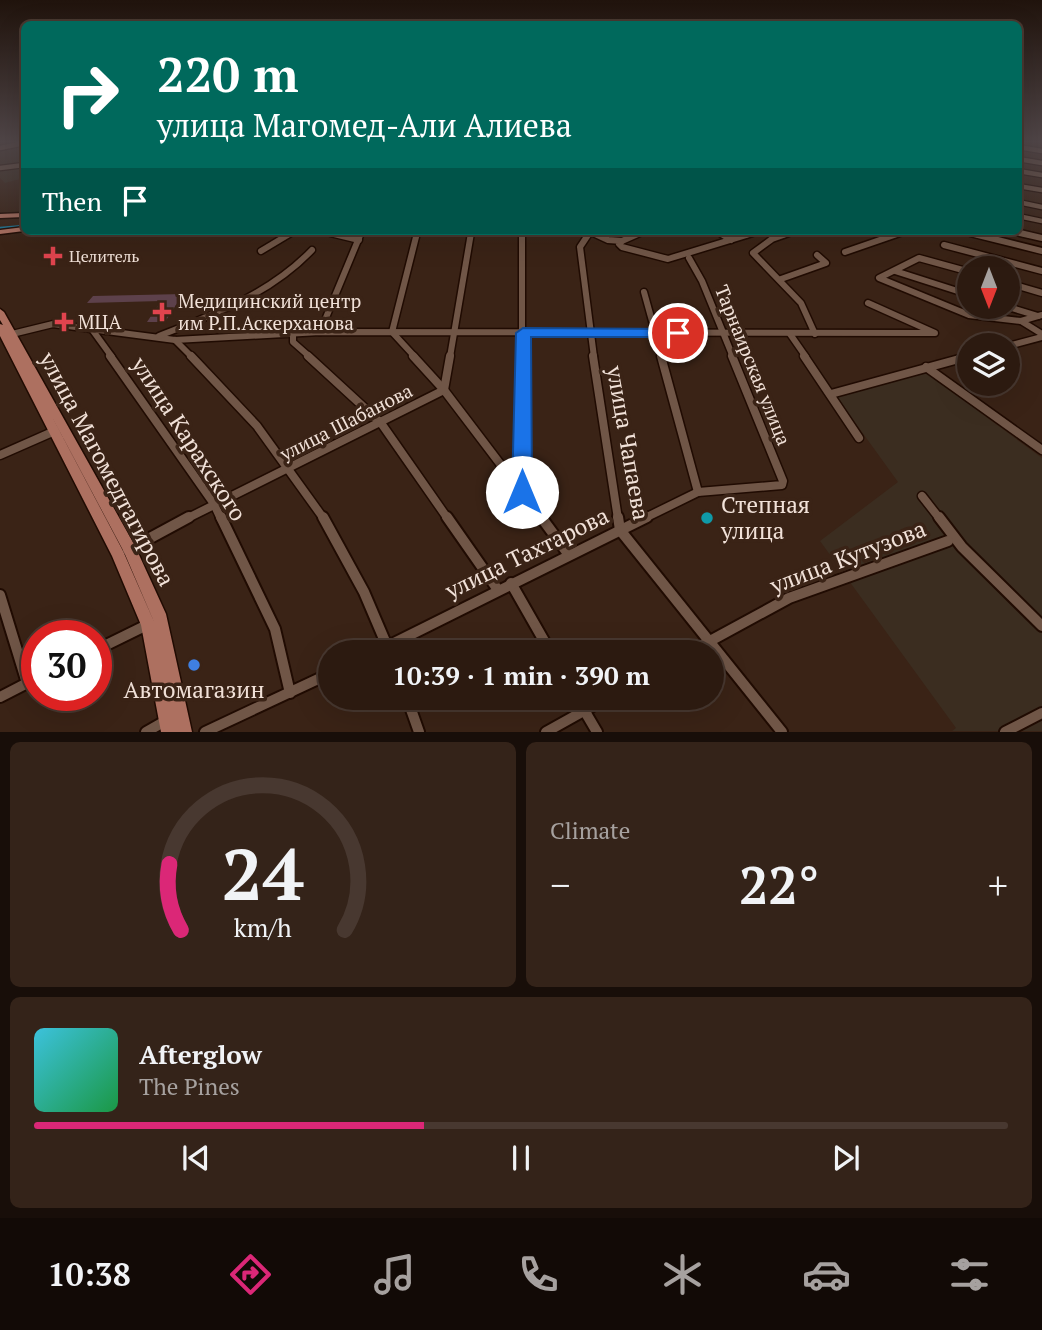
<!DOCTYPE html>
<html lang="en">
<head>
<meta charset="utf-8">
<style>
	:root { --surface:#2c1a10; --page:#342319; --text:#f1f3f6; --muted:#a6a19f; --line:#483830; --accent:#db2777 }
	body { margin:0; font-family:"PT Serif",serif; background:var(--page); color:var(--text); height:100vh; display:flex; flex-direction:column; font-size:26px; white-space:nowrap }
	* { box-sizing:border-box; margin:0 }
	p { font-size:23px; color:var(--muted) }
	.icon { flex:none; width:38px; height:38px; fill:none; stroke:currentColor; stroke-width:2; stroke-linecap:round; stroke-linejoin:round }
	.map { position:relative; height:732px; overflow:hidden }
	.details { display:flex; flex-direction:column; gap:10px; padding:10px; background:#180e09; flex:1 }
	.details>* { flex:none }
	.banner { position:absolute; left:21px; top:21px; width:1001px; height:214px; border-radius:10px; box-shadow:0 7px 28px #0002,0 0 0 2px var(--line); background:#00695c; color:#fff; overflow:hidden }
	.needle { width:46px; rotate:180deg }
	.tools { position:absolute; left:957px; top:256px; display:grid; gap:14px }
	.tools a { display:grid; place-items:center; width:63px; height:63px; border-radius:50%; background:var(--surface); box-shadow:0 7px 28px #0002,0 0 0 2px var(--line); font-size:35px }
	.speed { position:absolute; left:21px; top:620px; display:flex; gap:14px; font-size:35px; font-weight:700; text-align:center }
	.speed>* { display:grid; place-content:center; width:91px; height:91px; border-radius:50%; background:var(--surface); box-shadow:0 7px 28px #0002,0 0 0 2px var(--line); line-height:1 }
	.speed .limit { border:10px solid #d22; background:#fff; color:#111 }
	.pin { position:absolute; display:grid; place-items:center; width:60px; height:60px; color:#fff; margin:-30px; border:4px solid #fff; border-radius:50%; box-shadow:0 2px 7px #0007 }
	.me { position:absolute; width:77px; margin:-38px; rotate:0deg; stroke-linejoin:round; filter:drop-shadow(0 0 5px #0008) }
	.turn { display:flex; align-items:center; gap:24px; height:147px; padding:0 21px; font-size:32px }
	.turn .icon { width:91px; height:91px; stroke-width:2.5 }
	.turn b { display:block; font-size:49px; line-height:60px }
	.then { display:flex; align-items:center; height:66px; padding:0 21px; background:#0003; gap:14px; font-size:26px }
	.big { font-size:52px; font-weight:600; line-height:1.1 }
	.details .card { flex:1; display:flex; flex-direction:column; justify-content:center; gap:10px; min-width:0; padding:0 24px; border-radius:10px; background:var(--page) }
	.details .dial { align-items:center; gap:0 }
	.dial svg { height:182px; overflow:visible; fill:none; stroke:var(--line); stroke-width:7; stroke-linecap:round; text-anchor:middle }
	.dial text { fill:var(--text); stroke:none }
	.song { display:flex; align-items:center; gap:21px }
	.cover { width:84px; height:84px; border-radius:10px; background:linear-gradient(135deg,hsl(190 70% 55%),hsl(140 70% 35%)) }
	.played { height:7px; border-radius:4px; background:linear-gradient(90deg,var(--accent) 40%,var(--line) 40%) }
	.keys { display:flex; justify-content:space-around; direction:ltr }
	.heat { display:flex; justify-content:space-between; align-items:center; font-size:38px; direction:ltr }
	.details .tiles { flex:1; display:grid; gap:10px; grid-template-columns:1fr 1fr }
	.card:last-child { grid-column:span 2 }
	.trip { position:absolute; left:318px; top:640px; width:406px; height:70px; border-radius:35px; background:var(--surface); box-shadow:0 7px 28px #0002,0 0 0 2px var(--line); font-weight:600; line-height:70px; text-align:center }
	.menu { display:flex; height:112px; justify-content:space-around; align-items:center; background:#120a06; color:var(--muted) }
	.menu .icon { width:49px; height:49px }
	.menu .selected { color:var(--accent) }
	.menu b { font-size:32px; color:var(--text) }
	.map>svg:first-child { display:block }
	.industrial { fill:#3b2d20 }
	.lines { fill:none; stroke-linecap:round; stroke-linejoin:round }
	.canal { stroke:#1d7695; stroke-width:4.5 }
	.building { fill:#5d414b }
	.minor-far3-casing { stroke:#200b02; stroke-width:7 }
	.minor-far2-casing { stroke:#200b02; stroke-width:9 }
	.minor-far1-casing { stroke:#200b02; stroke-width:11 }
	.minor-casing { stroke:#200b02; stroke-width:14 }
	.major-casing { stroke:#200b02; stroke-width:3 }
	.minor-far3 { stroke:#705647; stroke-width:4.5 }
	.minor-far2 { stroke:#705647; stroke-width:6 }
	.minor-far1 { stroke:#705647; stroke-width:8 }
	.minor { stroke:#705647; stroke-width:10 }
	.major { fill:#ad7060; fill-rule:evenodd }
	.route { fill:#1a73e8; stroke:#114b97; stroke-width:2 }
	.health-dot { fill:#e0444e; stroke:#3a2316; stroke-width:2.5 }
	.culture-dot { fill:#0f9aa8; stroke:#3a2316; stroke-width:2.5 }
	.shop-dot { fill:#3f7fe0; stroke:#3a2316; stroke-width:2.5 }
	.labels { text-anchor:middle; stroke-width:7; stroke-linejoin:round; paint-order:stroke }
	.far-poi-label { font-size:16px; fill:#f1e1d8; stroke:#3a2316; text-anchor:start }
	.poi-label { font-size:19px; fill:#f1e1d8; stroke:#3a2316; text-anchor:start }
	.street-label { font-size:19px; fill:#f1e1d8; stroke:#3a2316 }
	.near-street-label { font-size:23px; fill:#f1e1d8; stroke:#3a2316 }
	.near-poi-label { font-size:23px; fill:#f1e1d8; stroke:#3a2316; text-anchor:start }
</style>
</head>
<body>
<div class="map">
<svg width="1042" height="732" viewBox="0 0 1042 732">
	<rect width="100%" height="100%" fill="#3a2316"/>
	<g class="industrial">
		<path d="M24,141V178L5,183L0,178V147Z"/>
		<path d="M925,372L1042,458V731H952L956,728L820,541L898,482L836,396Z"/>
	</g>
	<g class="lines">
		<path class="canal" d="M0,229L24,227"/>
	</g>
	<path class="building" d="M183,294L165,322H147L161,301L87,303L93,296Z"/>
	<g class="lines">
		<defs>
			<g id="minor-far3">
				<path d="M1018,147L1042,151"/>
				<path d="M0,148L24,143"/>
				<path d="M1018,159L1042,163"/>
				<path d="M0,168L24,165"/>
				<path d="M1018,171L1042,175"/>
				<path d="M1018,186L1042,190"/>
				<path d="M1018,202L1042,207"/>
				<path d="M1018,216L1042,221"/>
				<path d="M321,231L338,235"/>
				<path d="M522,231V235"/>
				<path d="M588,231L597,235"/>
				<path d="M717,231L723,235"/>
				<path d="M961,231L977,235"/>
				<path d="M1010,231L1028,235"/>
				<path d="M288,235L295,231"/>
				<path d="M360,235L362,231"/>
				<path d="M417,235L418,231"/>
				<path d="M470,235L471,231"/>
				<path d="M636,235L645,231"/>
				<path d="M747,235L760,231"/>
				<path d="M784,235L796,231"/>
				<path d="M895,235L906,231"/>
			</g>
			<g id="minor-far2">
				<path d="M330,233L359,240"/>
				<path d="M522,233V357"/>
				<path d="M593,233L608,240L622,241L619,244L622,247L668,259L753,233"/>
				<path d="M720,233L731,240"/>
				<path d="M789,233L772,239L753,253L801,303L815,334"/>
				<path d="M970,233L1042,251"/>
				<path d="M1020,233L1042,238"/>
				<path d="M588,235L580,247L594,357"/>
				<path d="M622,241L640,233"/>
				<path d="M944,245L1042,271"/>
				<path d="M261,251L291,233"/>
				<path d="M845,252L900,233"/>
				<path d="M689,258L702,281L733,357"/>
				<path d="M895,271L970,295"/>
				<path d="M970,272L919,258L879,278L969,315L1021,321"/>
				<path d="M781,279L826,263L817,255"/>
				<path d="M1008,283L1042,293"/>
				<path d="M644,292L662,357"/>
				<path d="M1005,306L1038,316"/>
				<path d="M1042,315L1021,321L1042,334"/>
				<path d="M91,328L112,357"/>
				<path d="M320,332L361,233"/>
				<path d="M293,333V342L310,357"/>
				<path d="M790,334L806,357"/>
				<path d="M8,335L53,324L175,340L320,332L935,333L868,303"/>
				<path d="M159,336C215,314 270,294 312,250"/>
				<path d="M175,340L192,357"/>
				<path d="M1008,346L1042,337"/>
				<path d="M415,357L392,332L417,233"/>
				<path d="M450,357L471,233"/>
				<path d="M965,357L970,356"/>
			</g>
			<g id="minor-far1">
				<path d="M110,356L214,504L221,519"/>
				<path d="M191,356L257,426L324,519"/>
				<path d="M308,356L381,423L448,519"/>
				<path d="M413,356L444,390L542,519"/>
				<path d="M522,356V492"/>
				<path d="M593,356L618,519"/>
				<path d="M661,356L698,492"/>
				<path d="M804,356L859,438"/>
				<path d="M926,367L1042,450"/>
				<path d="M831,394L970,356"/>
				<path d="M0,455L57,430"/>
				<path d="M922,496L940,519"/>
				<path d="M186,519L444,390L450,356"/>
				<path d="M643,519L698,492L782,485L783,481L732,356"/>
			</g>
			<g id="minor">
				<path d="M221,517L275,629L290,693"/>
				<path d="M323,517L364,592L390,653"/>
				<path d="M447,517L498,590"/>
				<path d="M541,517L569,555"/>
				<path d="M618,517L620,530L782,732"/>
				<path d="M939,517L962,547L1042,626"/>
				<path d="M128,550L189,517"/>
				<path d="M511,583L551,653"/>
				<path d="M0,595L27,683"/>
				<path d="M96,650L149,624"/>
				<path d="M374,653L647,517"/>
				<path d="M688,653L789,598L948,541"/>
				<path d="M0,697L37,678"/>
				<path d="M407,698L419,732"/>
				<path d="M577,698L597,732"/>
				<path d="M146,732L167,720"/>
				<path d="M205,732L331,673"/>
				<path d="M546,732L607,698"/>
				<path d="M1005,732L1042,713"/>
			</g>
			<g id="major">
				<path d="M24,213V217L0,218V214Z"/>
				<path d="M24,227V231L0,234V230Z"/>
				<path d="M0,309L4,312L135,546L166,614L192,732H161L141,625L112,556L0,336V324L3,325L0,320ZM50,413L124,552L155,624L123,551Z"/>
			</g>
		</defs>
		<use href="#minor-far3" class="minor-far3-casing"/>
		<use href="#minor-far2" class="minor-far2-casing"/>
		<use href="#minor-far1" class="minor-far1-casing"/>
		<use href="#minor" class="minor-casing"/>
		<use href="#major" class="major-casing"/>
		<use href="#minor-far3" class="minor-far3"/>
		<use href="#minor-far2" class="minor-far2"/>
		<use href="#minor-far1" class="minor-far1"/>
		<use href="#minor" class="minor"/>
		<use href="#major" class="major"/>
	</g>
	<linearGradient id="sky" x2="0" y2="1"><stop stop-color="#20130c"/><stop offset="0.58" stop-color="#4f4547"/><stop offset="1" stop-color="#4f4547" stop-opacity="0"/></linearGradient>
	<rect width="1042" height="244" fill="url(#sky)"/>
	<path class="route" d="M523,328L678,329L686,333L678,337H531L532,492L529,498L522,500L515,498L512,492L516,333Z"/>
	<g class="health-dot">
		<path d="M49.5 245.5h7v7h7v7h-7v7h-7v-7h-7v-7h7z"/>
		<path d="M158.5 301.5h7v7h7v7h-7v7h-7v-7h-7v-7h7z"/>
		<path d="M60.5 311.5h7v7h7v7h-7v7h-7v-7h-7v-7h7z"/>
	</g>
	<circle class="culture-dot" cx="707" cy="518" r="7"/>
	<circle class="shop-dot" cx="194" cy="665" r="7"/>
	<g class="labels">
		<g class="far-poi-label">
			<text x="69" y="262">Целитель</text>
		</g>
		<g class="poi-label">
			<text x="178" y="308">Медицинский центр<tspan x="178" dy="22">им Р.П.Аскерханова</tspan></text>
			<text x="78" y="329">МЦА</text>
		</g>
		<g class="street-label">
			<text transform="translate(753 365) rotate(68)" y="7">Тарнаирская улица</text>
			<text transform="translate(346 422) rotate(-27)" y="7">улица Шабанова</text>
		</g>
		<g class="near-street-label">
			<text transform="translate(189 439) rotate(57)" y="8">улица Карахского</text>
			<text transform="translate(628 443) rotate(80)" y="8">улица Чапаева</text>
			<text transform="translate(107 469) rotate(62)" y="8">улица Магомедтагирова</text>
			<text transform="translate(527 553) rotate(-26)" y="8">улица Тахтарова</text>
			<text transform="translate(848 557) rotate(-21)" y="8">улица Кутузова</text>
		</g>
		<g class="near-poi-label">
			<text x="721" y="513">Степная<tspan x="721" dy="26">улица</tspan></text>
			<text x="194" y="698" text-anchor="middle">Автомагазин</text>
		</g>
	</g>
</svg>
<div class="tools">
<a><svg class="needle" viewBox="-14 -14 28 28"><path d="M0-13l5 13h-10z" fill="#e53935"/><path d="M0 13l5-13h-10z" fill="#a6a19f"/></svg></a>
<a><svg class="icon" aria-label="layers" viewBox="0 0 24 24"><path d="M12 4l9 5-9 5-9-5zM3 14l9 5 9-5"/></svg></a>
</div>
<div class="speed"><div class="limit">30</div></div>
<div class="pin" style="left:678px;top:333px;background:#d93025"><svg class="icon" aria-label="arrive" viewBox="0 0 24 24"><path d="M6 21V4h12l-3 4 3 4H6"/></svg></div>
<svg class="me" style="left:522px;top:492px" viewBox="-20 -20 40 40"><circle r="19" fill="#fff"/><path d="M0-13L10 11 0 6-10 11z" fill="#1a73e8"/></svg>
<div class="trip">10:39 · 1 min · 390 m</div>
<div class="banner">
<div class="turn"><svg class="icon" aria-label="right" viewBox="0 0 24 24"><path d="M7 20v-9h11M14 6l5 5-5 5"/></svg><div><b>220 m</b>улица Магомед-Али Алиева</div></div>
<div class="then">Then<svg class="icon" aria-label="arrive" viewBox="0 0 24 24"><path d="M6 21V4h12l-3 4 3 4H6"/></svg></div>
</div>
</div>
<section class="details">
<div class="tiles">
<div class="card dial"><svg viewBox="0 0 100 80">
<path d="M14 69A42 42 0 1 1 86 69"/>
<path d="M14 69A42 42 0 0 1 9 40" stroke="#db2777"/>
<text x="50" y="56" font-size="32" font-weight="700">24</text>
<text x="50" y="72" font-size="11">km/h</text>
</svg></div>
<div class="card"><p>Climate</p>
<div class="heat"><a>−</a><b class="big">22°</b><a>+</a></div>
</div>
<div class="card">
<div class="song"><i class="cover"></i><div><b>Afterglow</b><p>The Pines</p></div></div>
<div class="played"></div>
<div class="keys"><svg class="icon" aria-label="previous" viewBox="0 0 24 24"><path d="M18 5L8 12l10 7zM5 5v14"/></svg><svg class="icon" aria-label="pause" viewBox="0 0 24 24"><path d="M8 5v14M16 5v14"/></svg><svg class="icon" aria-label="next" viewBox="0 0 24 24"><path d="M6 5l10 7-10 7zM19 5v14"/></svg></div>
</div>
</div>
</section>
<nav class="menu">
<b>10:38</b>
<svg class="icon selected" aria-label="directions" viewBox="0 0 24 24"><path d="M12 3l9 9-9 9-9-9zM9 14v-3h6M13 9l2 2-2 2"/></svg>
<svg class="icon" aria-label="music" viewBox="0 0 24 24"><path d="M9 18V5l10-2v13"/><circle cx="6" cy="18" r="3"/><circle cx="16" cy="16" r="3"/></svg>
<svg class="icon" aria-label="phone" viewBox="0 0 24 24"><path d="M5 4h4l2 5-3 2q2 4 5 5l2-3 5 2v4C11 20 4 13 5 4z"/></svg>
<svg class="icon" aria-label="climate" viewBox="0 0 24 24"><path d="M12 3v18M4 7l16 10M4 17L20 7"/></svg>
<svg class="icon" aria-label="car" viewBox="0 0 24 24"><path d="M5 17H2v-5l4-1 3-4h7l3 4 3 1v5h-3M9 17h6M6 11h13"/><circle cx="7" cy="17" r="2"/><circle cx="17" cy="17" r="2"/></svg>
<svg class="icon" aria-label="filters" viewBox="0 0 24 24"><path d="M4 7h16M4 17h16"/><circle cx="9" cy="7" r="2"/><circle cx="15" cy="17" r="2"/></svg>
</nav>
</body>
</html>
